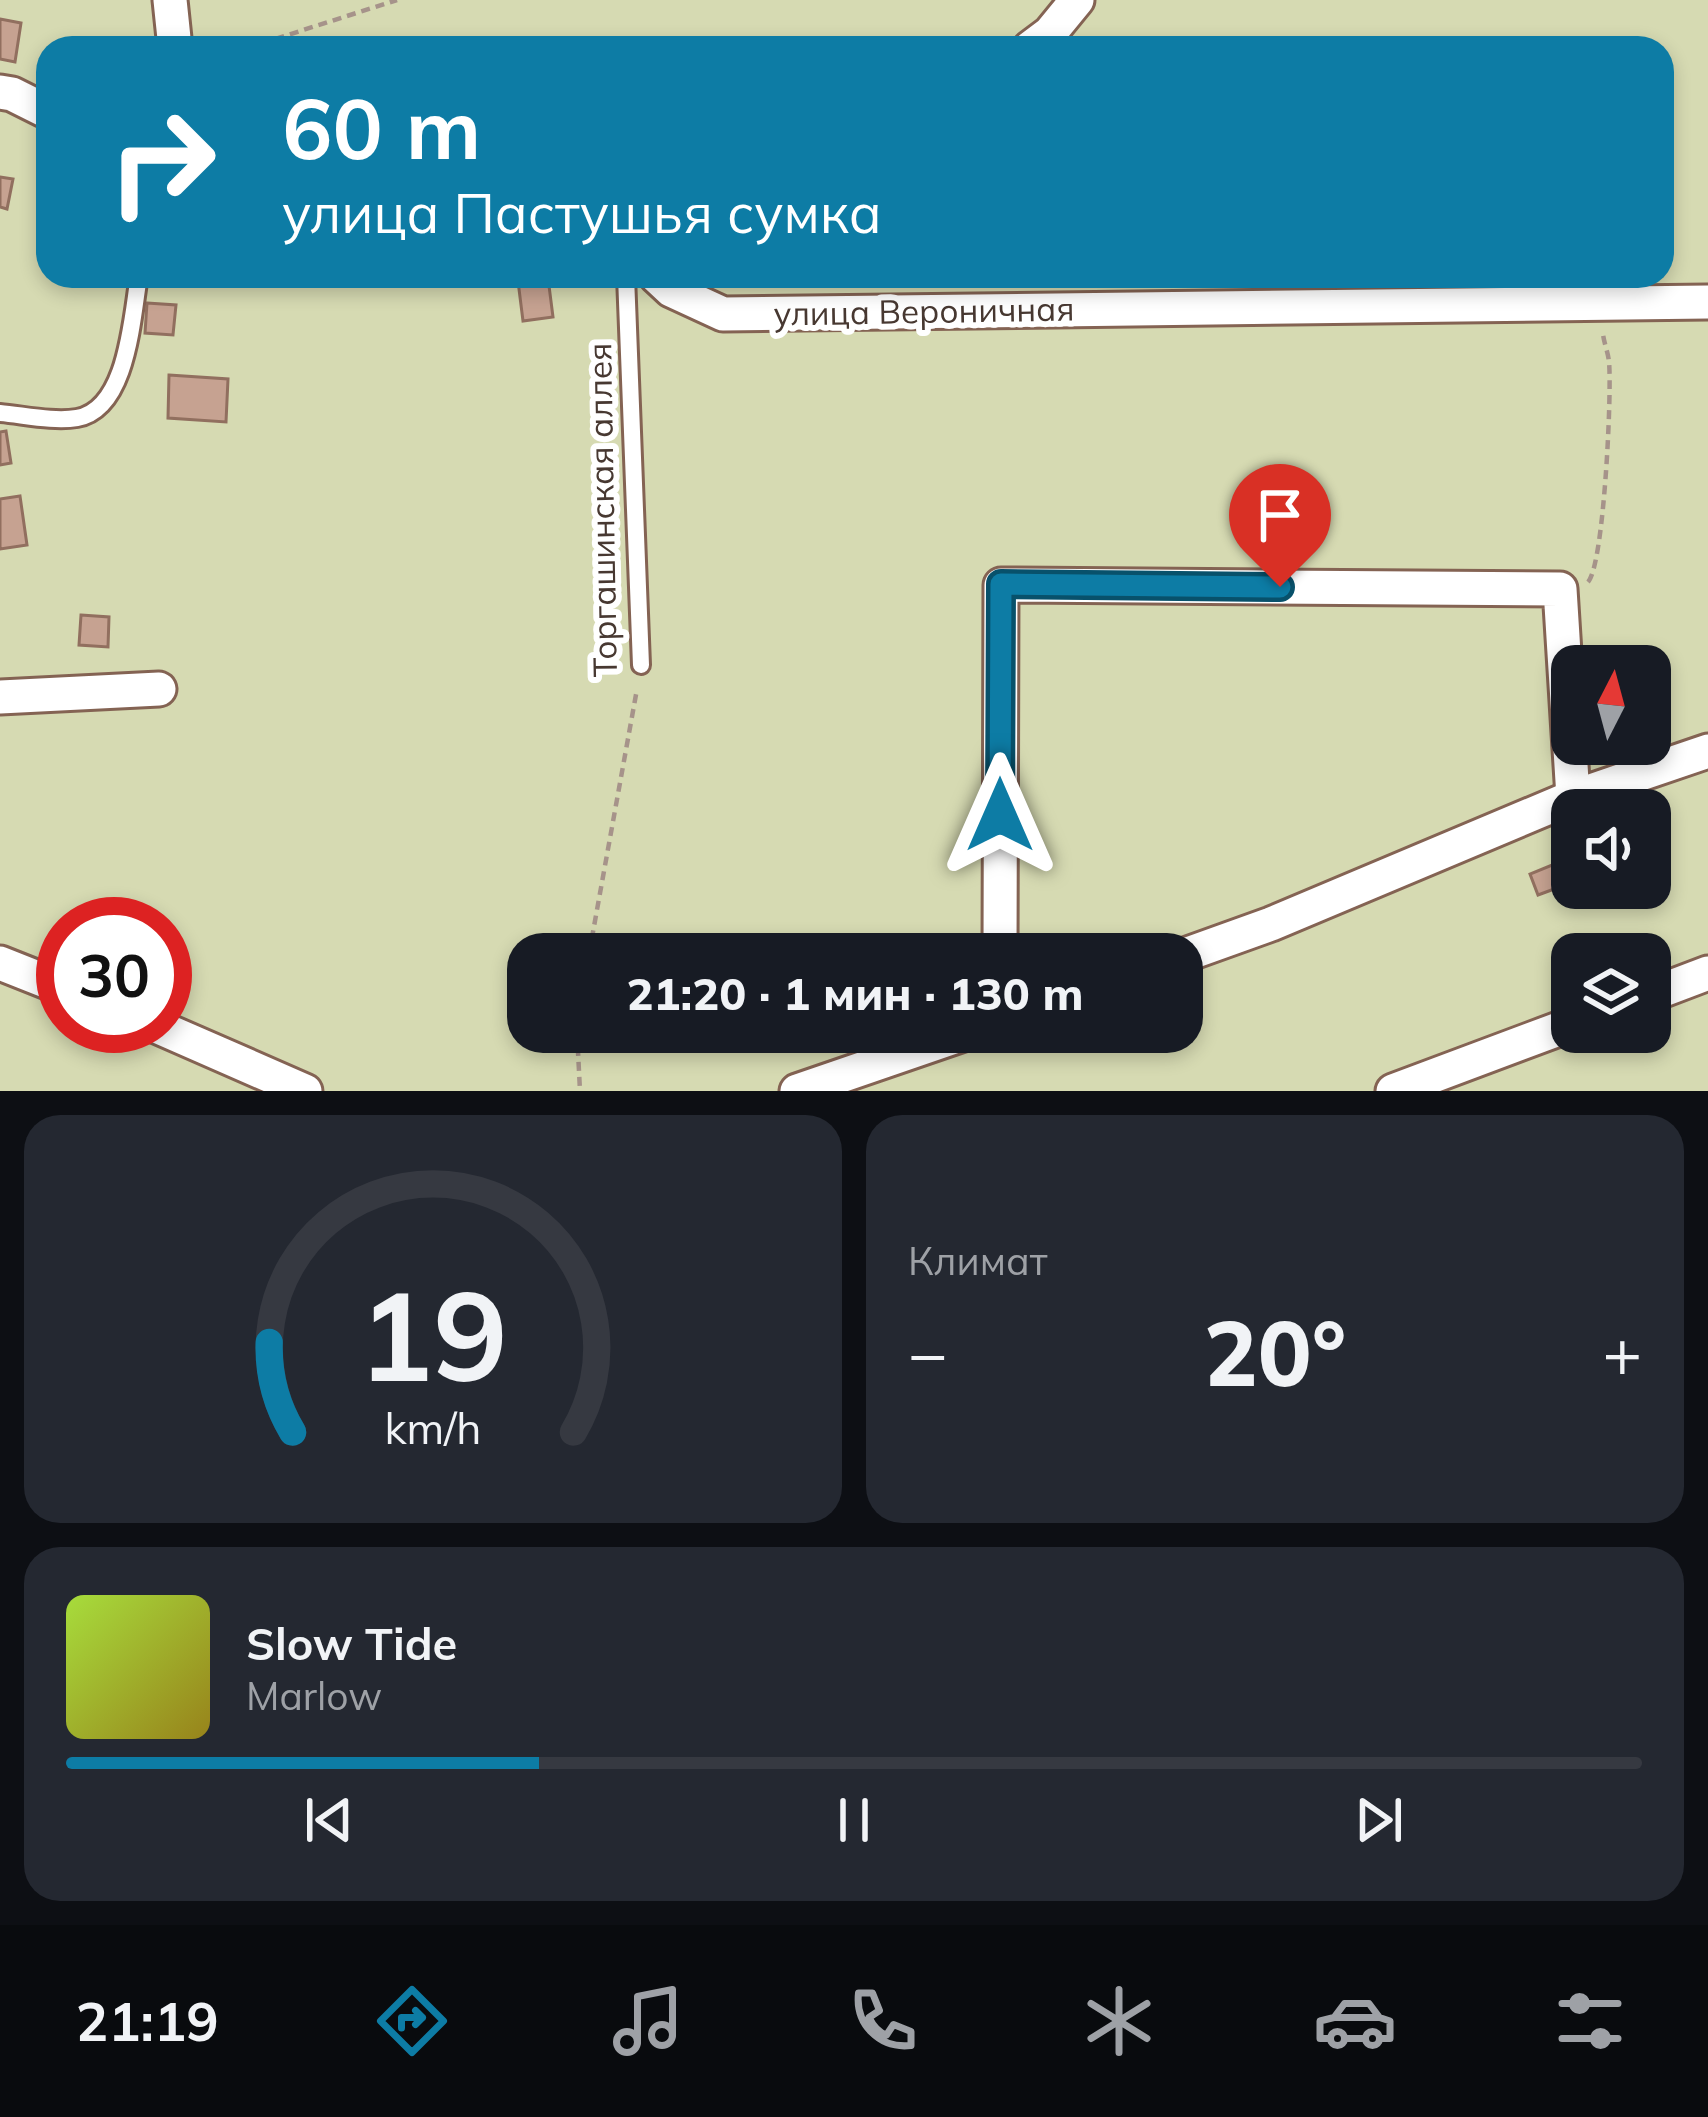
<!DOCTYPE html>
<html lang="ru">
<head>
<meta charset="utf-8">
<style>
	:root { --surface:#171b24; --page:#242831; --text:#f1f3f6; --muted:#9ea1a6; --line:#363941; --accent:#0d7ca5 }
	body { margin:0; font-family:Mulish,sans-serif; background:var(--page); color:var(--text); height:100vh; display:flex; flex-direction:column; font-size:45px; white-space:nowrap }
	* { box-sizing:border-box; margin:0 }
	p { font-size:39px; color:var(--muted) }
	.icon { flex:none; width:66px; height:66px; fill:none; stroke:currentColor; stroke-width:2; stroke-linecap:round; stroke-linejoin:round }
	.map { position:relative; height:1091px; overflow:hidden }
	.panel { display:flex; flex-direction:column; gap:24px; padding:24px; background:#0d0f14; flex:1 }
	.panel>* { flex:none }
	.top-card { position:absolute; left:36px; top:36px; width:1638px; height:252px; border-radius:36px; box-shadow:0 6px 18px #0003; background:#0d7ca5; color:#fff; overflow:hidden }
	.needle { width:78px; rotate:6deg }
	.controls { position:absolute; left:1551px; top:645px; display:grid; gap:24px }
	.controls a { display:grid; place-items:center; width:120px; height:120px; border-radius:24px; background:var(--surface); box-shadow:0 6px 18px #0003; font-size:60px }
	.speed { position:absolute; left:36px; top:897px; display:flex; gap:24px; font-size:60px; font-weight:700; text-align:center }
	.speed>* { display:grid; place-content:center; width:156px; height:156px; border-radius:50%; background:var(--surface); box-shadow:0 6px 18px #0003; line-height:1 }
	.speed .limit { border:18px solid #d22; background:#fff; color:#111 }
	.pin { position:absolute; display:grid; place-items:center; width:102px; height:102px; color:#fff; margin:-123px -51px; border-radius:50% 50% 50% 0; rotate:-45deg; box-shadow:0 0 12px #0007 }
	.pin .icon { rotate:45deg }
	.me { position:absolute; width:132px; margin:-66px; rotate:0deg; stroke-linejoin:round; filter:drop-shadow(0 0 9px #0008) }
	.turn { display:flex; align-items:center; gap:42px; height:252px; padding:0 48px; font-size:54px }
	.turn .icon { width:156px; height:156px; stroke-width:2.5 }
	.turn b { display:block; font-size:84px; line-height:102px }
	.big { font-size:90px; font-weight:800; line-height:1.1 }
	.panel .widget { flex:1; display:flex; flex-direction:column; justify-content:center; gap:18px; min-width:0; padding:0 42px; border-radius:36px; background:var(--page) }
	.panel .dial { align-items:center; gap:0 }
	.dial svg { height:312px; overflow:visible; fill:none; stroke:var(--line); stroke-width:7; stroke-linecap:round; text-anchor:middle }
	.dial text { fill:var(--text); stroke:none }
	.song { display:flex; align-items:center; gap:36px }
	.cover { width:144px; height:144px; border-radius:18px; background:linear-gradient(135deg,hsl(80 70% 55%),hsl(50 70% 35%)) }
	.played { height:12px; border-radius:6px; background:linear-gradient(90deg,var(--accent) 30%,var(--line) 30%) }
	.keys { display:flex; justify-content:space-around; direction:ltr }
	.heat { display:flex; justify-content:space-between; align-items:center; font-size:66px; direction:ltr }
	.panel .tiles { flex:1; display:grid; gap:24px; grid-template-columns:1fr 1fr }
	.widget:last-child { grid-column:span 2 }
	.trip { position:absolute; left:507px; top:933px; width:696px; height:120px; border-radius:36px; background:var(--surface); box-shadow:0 6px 18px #0003; font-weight:800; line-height:120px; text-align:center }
	.tabs { display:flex; height:192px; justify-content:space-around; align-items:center; background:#090b0e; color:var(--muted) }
	.tabs .icon { width:84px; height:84px }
	.tabs .on { color:var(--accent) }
	.tabs b { font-size:54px; color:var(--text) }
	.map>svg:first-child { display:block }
	.green { fill:#d6dab2; fill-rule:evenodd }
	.building { fill:#c6a291; stroke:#916f5f; stroke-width:3 }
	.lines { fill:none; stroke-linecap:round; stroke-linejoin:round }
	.lane-casing { stroke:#846353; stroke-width:22 }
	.street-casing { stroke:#846353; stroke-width:39 }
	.path { stroke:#a6938a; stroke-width:4.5; stroke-dasharray:9 6; stroke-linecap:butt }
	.lane { stroke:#fff; stroke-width:16 }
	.street { stroke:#fff; stroke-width:33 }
	.route-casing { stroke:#08516b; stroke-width:30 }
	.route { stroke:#0d7ca5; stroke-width:21 }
	.labels { text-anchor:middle; stroke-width:12; stroke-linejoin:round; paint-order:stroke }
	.street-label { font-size:33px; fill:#473831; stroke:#fff }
</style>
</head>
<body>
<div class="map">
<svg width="1708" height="1091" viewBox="0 0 1708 1091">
	<rect width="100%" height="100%" fill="#fce5da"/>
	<path class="green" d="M0,0H1708V1091H0ZM48,48H1662V276H48ZM1572,666H1650V744H1572ZM1572,810H1650V888H1572ZM63,924H165V1026H63ZM528,954H1182V1032H528ZM1572,954H1650V1032H1572Z"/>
	<g class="building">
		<path d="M0,19L21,23L15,62L0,59Z"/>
		<path d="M0,177L13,179L7,209L0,207Z"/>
		<path d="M548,278L553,317L523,321L518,281Z"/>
		<path d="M147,303L176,305L173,335L145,333Z"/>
		<path d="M169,375L228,379L226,422L168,418Z"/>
		<path d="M6,431L11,463L0,465V432Z"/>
		<path d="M20,496L27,545L0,549V499Z"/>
		<path d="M81,615L109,617L108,647L79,645Z"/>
		<path d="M1557,863L1565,885L1538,895L1530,874Z"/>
	</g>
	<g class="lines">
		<defs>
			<g id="lane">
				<path d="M626,276L641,665"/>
				<path d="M0,413C23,415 54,422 77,418C128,409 132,316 139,276"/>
			</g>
			<g id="street">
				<path d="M170,0L175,48"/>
				<path d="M1030,48L1050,33L1077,0"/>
				<path d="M0,92L12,94L48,112"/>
				<path d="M656,276L671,290L723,314L1708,302"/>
				<path d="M0,697L159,689"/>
				<path d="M1000,954L1001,585L1560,589L1573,797"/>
				<path d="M1182,956L1271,924L1573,797L1708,751"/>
				<path d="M0,963L63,988"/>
				<path d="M1650,995L1708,973"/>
				<path d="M156,1026L305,1091"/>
				<path d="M797,1091L969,1032"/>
				<path d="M1393,1091L1572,1024"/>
			</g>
		</defs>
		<use href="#lane" class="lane-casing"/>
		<use href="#street" class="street-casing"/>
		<g class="path">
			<path d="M247,48L397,0"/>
			<path d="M1588,582C1604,565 1612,392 1609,362C1608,352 1604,343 1603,334"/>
			<path d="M589,954L637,689"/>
			<path d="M577,1032L580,1091"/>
		</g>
		<use href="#lane" class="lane"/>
		<use href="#street" class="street"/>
	</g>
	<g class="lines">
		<defs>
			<path id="route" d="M1000,815L1001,584L1280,587"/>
		</defs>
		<use href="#route" class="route-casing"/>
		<use href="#route" class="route"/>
	</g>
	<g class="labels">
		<g class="street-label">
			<text transform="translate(924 311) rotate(-1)" y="12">улица Вероничная</text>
			<text transform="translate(602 510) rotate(-91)" y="12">Торгашинская аллея</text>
		</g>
	</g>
</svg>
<div class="controls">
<a><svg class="needle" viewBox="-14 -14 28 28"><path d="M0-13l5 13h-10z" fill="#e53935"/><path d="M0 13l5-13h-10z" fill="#9ea1a6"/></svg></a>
<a><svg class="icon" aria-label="sound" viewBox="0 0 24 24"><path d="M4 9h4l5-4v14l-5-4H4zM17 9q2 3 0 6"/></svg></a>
<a><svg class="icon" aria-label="layers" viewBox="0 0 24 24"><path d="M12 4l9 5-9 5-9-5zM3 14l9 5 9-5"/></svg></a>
</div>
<div class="speed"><div class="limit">30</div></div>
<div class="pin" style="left:1280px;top:587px;background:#d93025"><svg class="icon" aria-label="arrive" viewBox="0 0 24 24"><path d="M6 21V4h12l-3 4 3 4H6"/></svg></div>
<svg class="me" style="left:1000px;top:815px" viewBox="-20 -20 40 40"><path d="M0-17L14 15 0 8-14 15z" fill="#0d7ca5" stroke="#fff" stroke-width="4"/></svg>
<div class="trip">21:20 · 1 мин · 130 m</div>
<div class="top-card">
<div class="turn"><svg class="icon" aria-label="right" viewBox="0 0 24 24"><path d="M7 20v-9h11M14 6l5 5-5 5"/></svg><div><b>60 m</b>улица Пастушья сумка</div></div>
</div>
</div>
<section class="panel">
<div class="tiles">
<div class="widget dial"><svg viewBox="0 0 100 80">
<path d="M14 69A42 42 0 1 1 86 69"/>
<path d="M14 69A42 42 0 0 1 8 46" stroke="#0d7ca5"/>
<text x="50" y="56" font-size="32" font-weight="700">19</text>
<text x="50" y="72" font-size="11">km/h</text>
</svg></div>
<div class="widget"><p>Климат</p>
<div class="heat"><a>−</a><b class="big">20°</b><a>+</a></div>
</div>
<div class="widget">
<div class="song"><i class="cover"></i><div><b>Slow Tide</b><p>Marlow</p></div></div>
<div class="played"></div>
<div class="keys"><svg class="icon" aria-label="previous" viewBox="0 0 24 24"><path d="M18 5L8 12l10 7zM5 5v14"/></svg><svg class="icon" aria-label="pause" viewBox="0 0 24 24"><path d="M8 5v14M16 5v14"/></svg><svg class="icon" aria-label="next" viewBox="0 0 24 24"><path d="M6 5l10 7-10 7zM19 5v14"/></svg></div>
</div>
</div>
</section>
<nav class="tabs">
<b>21:19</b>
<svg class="icon on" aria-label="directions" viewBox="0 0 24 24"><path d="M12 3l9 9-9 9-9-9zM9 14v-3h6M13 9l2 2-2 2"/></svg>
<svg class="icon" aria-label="music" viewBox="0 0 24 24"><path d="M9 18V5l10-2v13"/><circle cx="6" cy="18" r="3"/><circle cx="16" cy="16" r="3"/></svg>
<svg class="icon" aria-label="phone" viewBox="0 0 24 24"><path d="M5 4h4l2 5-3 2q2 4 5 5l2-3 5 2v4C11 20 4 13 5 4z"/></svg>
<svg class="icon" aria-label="climate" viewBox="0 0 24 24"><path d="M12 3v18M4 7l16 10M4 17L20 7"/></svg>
<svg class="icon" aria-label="car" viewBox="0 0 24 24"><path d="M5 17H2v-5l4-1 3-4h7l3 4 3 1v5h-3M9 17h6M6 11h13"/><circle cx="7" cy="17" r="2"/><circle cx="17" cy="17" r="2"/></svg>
<svg class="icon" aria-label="filters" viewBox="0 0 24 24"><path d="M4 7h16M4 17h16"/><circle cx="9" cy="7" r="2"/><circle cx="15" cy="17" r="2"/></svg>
</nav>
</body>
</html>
